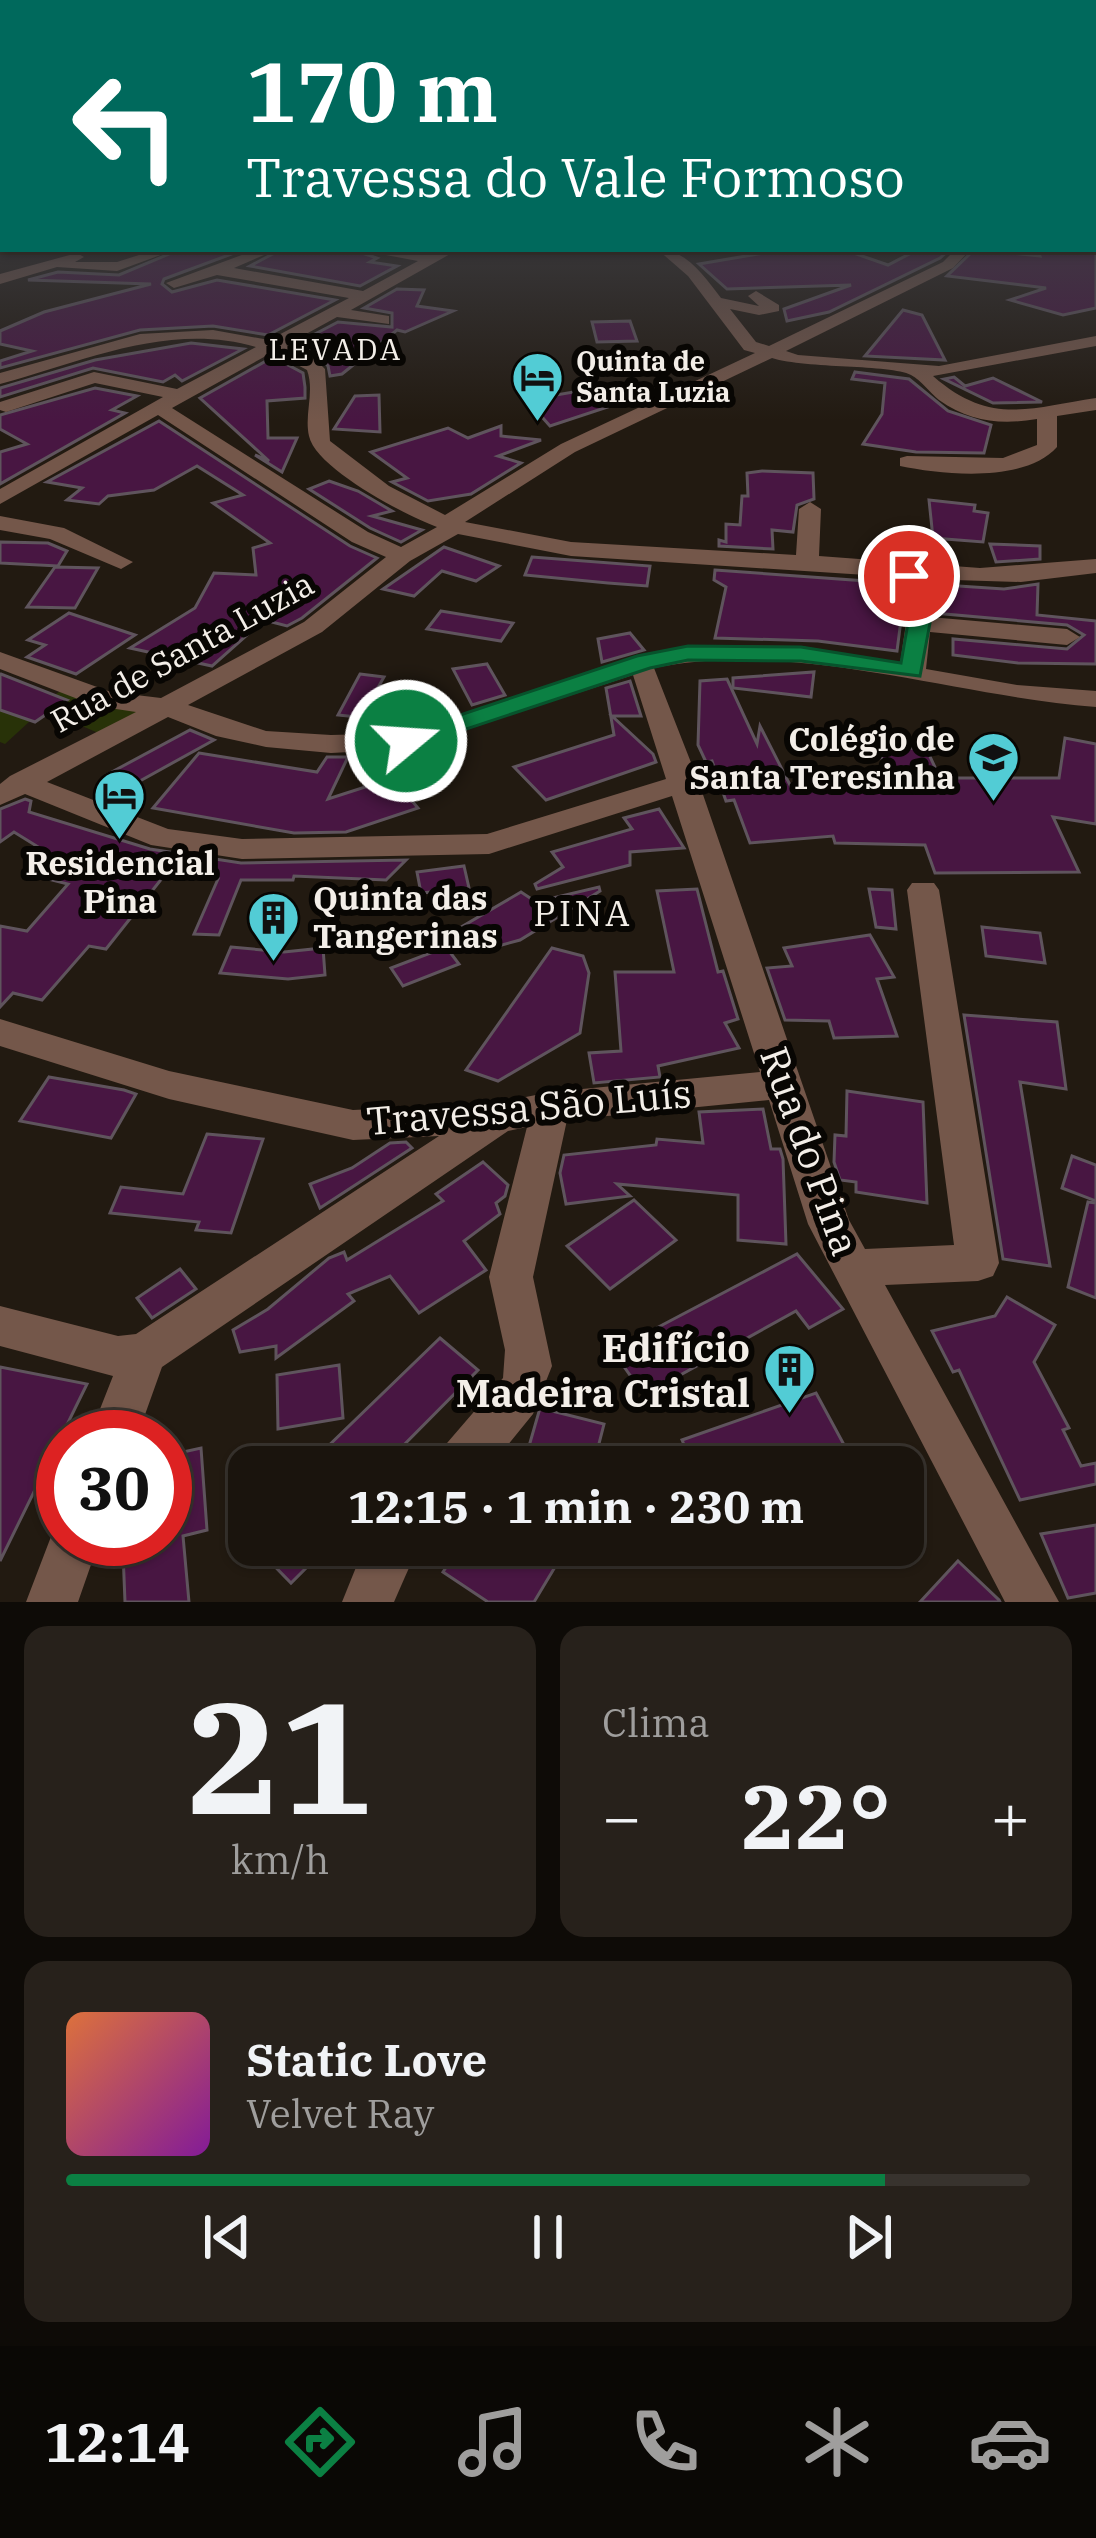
<!DOCTYPE html>
<html lang="pt">
<head>
<meta charset="utf-8">
<style>
	:root { --surface:#1a140d; --page:#27211b; --text:#f1f3f6; --muted:#9f9e9d; --line:#38332e; --accent:#0b8043 }
	body { margin:0; font-family:"IBM Plex Serif",serif; background:var(--page); color:var(--text); height:100vh; display:flex; flex-direction:column; font-size:45px; white-space:nowrap }
	* { box-sizing:border-box; margin:0 }
	p { font-size:39px; color:var(--muted) }
	.icon { flex:none; width:66px; height:66px; fill:none; stroke:currentColor; stroke-width:2; stroke-linecap:round; stroke-linejoin:round }
	.map { position:relative; height:1602px; overflow:hidden }
	.drawer { display:flex; flex-direction:column; gap:24px; padding:24px; background:#0e0b07; flex:1 }
	.drawer>* { flex:none }
	.guide { position:absolute; left:0px; top:0px; width:1098px; height:252px; box-shadow:0 3px 9px #0004,0 0 0 3px var(--line); background:#00695c; color:#fff; overflow:hidden }
	.speed { position:absolute; left:36px; top:1410px; display:flex; gap:24px; font-size:60px; font-weight:700; text-align:center }
	.speed>* { display:grid; place-content:center; width:156px; height:156px; border-radius:50%; background:var(--surface); box-shadow:0 3px 9px #0004,0 0 0 3px var(--line); line-height:1 }
	.speed .limit { border:18px solid #d22; background:#fff; color:#111 }
	.pin { position:absolute; display:grid; place-items:center; width:102px; height:102px; color:#fff; margin:-51px; border:6px solid #fff; border-radius:50%; box-shadow:0 3px 12px #0007 }
	.me { position:absolute; width:132px; margin:-66px; rotate:72deg; stroke-linejoin:round; filter:drop-shadow(0 0 9px #0008) }
	.turn { display:flex; align-items:center; gap:42px; height:252px; padding:0 48px; font-size:54px }
	.turn .icon { width:156px; height:156px; stroke-width:2.5 }
	.turn b { display:block; font-size:84px; line-height:102px }
	.big { font-size:90px; font-weight:800; line-height:1.1 }
	.drawer .card { flex:1; display:flex; flex-direction:column; justify-content:center; gap:18px; min-width:0; padding:0 42px; border-radius:24px; background:var(--page) }
	.drawer .dial { align-items:center; gap:0 }
	.dial b { font-size:156px; line-height:1 }
	.song { display:flex; align-items:center; gap:36px }
	.cover { width:144px; height:144px; border-radius:18px; background:linear-gradient(135deg,hsl(20 70% 55%),hsl(290 70% 35%)) }
	.played { height:12px; border-radius:6px; background:linear-gradient(90deg,var(--accent) 85%,var(--line) 85%) }
	.keys { display:flex; justify-content:space-around; direction:ltr }
	.heat { display:flex; justify-content:space-between; align-items:center; font-size:66px; direction:ltr }
	.drawer .tiles { flex:1; display:grid; gap:24px; grid-template-columns:1fr 1fr }
	.card:last-child { grid-column:span 2 }
	.trip { position:absolute; left:228px; top:1446px; width:696px; height:120px; border-radius:24px; background:var(--surface); box-shadow:0 3px 9px #0004,0 0 0 3px var(--line); font-weight:800; line-height:120px; text-align:center }
	.menu { display:flex; height:192px; justify-content:space-around; align-items:center; background:#0a0805; color:var(--muted) }
	.menu .icon { width:84px; height:84px }
	.menu .on { color:var(--accent) }
	.menu b { font-size:54px; color:var(--text) }
	.map>svg:first-child { display:block }
	.green { fill:#283208 }
	.building { fill:#481642; stroke:#5f545d; stroke-width:3 }
	.lines { fill:none; stroke-linecap:round; stroke-linejoin:round }
	.minor { fill:#74574a; fill-rule:evenodd }
	.highway { fill:#f2aa8a; fill-rule:evenodd }
	.route { fill:#0b8043; stroke:#07532c; stroke-width:3 }
	.labels { text-anchor:middle; stroke-width:12; stroke-linejoin:round; paint-order:stroke }
	.far-poi-label { font-size:27px; font-weight:bold; fill:#f3eee8; stroke:#080603; text-anchor:start }
	.far-neighbourhood-label { font-size:30px; letter-spacing:3px; fill:#f3eee8; stroke:#080603 }
	.street-label { font-size:33px; fill:#f3eee8; stroke:#080603 }
	.poi-label { font-size:33px; font-weight:bold; fill:#f3eee8; stroke:#080603; text-anchor:end }
	.neighbourhood-label { font-size:36px; letter-spacing:3px; fill:#f3eee8; stroke:#080603 }
	.near-street-label { font-size:39px; fill:#f3eee8; stroke:#080603 }
	.near-poi-label { font-size:39px; font-weight:bold; fill:#f3eee8; stroke:#080603; text-anchor:end }
</style>
</head>
<body>
<div class="map">
<svg width="1096" height="1602" viewBox="0 0 1096 1602">
	<rect width="100%" height="100%" fill="#221a11"/>
	<path class="green" d="M69,685L148,712L103,735L75,723L95,708L77,701L57,715L42,710L5,744L0,742V709L23,717Z"/>
	<g class="building">
		<path d="M181,249H245L164,279L162,284L172,292L217,280L335,300L268,335L213,326L140,330L0,368V361L32,351L0,344V331L44,312L151,284L28,280L58,272L119,275Z"/>
		<path d="M282,249H350L377,258L370,262L397,266L360,286L250,266Z"/>
		<path d="M787,249H842L888,265L919,249H950L940,258L829,312L787,321L784,309L851,285L727,289L699,264Z"/>
		<path d="M975,249L1040,256L1038,250L1096,253V308L1063,315L1010,300L1046,288L947,276Z"/>
		<path d="M397,289L424,290L417,306L453,311L405,332L397,330L342,374L330,376L328,366L315,353L296,344L338,322L392,327V313L364,308Z"/>
		<path d="M903,310L922,315L945,360L865,356Z"/>
		<path d="M630,321L637,341L597,342L592,322Z"/>
		<path d="M191,343L243,349L182,381L175,375L163,382L93,368L0,397V388L95,360Z"/>
		<path d="M273,357L303,373L305,387V398L267,401L268,438H297L282,472L255,455L269,461L200,398Z"/>
		<path d="M855,372L909,379L948,411L991,425L984,453L916,452L863,444L882,414L885,383L852,379Z"/>
		<path d="M954,377L965,386L993,378L1042,402L993,403L944,379Z"/>
		<path d="M608,386L626,401L550,426L527,400Z"/>
		<path d="M95,388L137,396L112,410L125,413L0,484V452L27,444L0,429V415Z"/>
		<path d="M379,395L380,432L334,429L355,396Z"/>
		<path d="M159,421L350,546L377,558L302,618L287,626L264,620L212,666L130,648L195,608L214,573L256,575L253,548L270,543L213,503L243,495L197,466L154,490L108,496L99,504L67,500L82,488L47,482Z"/>
		<path d="M501,426V436L541,440L498,456L521,463L471,494L428,501L392,482L407,478L371,452L448,428L468,438Z"/>
		<path d="M762,471L813,473L814,499L797,505L793,532L772,530L773,549L719,546V540L726,542V524L740,525L742,496H748L747,473Z"/>
		<path d="M329,481L358,491L392,511L372,516L422,530L401,542L370,528L309,489Z"/>
		<path d="M929,500L975,505L974,511L988,513L983,542L933,538Z"/>
		<path d="M0,542L48,543L67,551L58,566L0,563Z"/>
		<path d="M990,544L1040,546V559L996,562Z"/>
		<path d="M444,547L499,566L476,581L442,571L414,596L383,589Z"/>
		<path d="M532,557L571,560L650,566L647,586L608,583L525,575Z"/>
		<path d="M55,567L98,568L75,608L27,607Z"/>
		<path d="M715,570L880,582V617L901,620L897,651L818,641L715,638L726,587L714,580Z"/>
		<path d="M928,584L1004,589L1038,584L1037,615L1096,621V664L1018,663L953,655V639L1067,649L1084,635L1067,625L934,613Z"/>
		<path d="M441,611L513,623L501,641L427,629Z"/>
		<path d="M69,613L135,635L76,674L27,657L45,645L28,640Z"/>
		<path d="M630,633L644,650L602,662L598,639Z"/>
		<path d="M487,664L505,695L472,705L453,669Z"/>
		<path d="M814,672L811,697L733,688V678Z"/>
		<path d="M360,674L384,677L376,691L399,693L386,720L338,715Z"/>
		<path d="M0,675L1,674L67,700L35,722L0,710Z"/>
		<path d="M727,679L757,744L760,726L791,787L892,785L878,749L926,748L940,778H1059L1065,738L1096,744V824L1053,817L1079,872L935,873L925,845L835,843L833,836L750,843L734,800L726,801L712,761L706,762L698,745L700,681Z"/>
		<path d="M630,681L641,716H612L653,754L656,762L546,800L514,767L614,735L606,688Z"/>
		<path d="M190,730L214,740L129,787L108,774Z"/>
		<path d="M199,753L317,772L327,757H348L328,799L393,778L418,808L346,832L294,833L153,808Z"/>
		<path d="M25,799L31,801L29,812L150,849L241,863L406,860L386,880L294,876L293,880H241L219,935L194,934L218,879L163,877L106,949L89,946L42,1000L13,993L0,1007V926L27,931L68,884L48,879L64,863L14,832L0,842V809Z"/>
		<path d="M659,809L684,848L630,852V865L537,889L535,884L563,867L552,852L632,829L624,818Z"/>
		<path d="M464,866L469,888L421,893L417,872Z"/>
		<path d="M599,887L600,891L520,940L491,948L463,926L521,892L536,902Z"/>
		<path d="M697,889L718,972L723,971L738,1019L725,1023L739,1048L658,1066L660,1077L594,1083L589,1053L621,1051L615,972H674L657,891Z"/>
		<path d="M869,889L892,890L896,929L876,927Z"/>
		<path d="M982,927L1040,933L1045,963L986,956Z"/>
		<path d="M870,935L894,977L877,979L897,1036L834,1038L829,1021L785,1020L767,968L792,966L784,948Z"/>
		<path d="M231,947L284,952L323,948L325,975L288,979L220,973Z"/>
		<path d="M446,947L459,964L403,986L391,968Z"/>
		<path d="M552,948L583,956L589,973L580,1033L498,1081L466,1070Z"/>
		<path d="M964,1015L1057,1022L1066,1089L1020,1082L1050,1266L1003,1259Z"/>
		<path d="M49,1077L124,1090L136,1094L111,1138L20,1121Z"/>
		<path d="M847,1091L923,1102L927,1203L856,1192V1182L840,1180L834,1162L835,1135L846,1136Z"/>
		<path d="M763,1109L771,1149H780L783,1159L786,1244L738,1240V1195L617,1184L630,1196L566,1204L560,1173L564,1155L656,1145L657,1139L703,1143L699,1112Z"/>
		<path d="M207,1134L263,1139L231,1233L196,1230L199,1222L110,1213L121,1187L183,1194Z"/>
		<path d="M406,1142L412,1148L320,1208L310,1184L352,1168L390,1143Z"/>
		<path d="M1072,1156L1096,1165V1201L1062,1188Z"/>
		<path d="M483,1162L508,1185L505,1196L496,1203L500,1214L464,1241L486,1270L419,1313L390,1276L348,1294L354,1301L276,1358V1346L240,1352L233,1330L268,1309L329,1258L344,1252L347,1260L443,1201L436,1194Z"/>
		<path d="M634,1200L676,1240L610,1289L567,1246Z"/>
		<path d="M1088,1202L1096,1203V1298L1068,1287Z"/>
		<path d="M797,1254L843,1309L809,1328L796,1311L644,1395L613,1351Z"/>
		<path d="M180,1269L196,1289L152,1318L137,1298Z"/>
		<path d="M1007,1297L1055,1325L1034,1362L1069,1428L1063,1430L1081,1466L1096,1463V1484L1020,1500L959,1370L953,1372L932,1331L995,1316Z"/>
		<path d="M440,1338L478,1370L382,1467H332L319,1455Z"/>
		<path d="M339,1365L343,1418L278,1429L277,1375Z"/>
		<path d="M0,1367L87,1384L0,1561Z"/>
		<path d="M816,1393L856,1467H694L682,1440Z"/>
		<path d="M540,1408L604,1424L593,1467H523Z"/>
		<path d="M201,1448L207,1530L183,1536L189,1602H125L123,1552L134,1549V1539H165V1456Z"/>
		<path d="M1096,1525V1593L1068,1598L1041,1534Z"/>
		<path d="M254,1545H329L291,1583Z"/>
		<path d="M461,1545H531L558,1562L534,1602H488L443,1572Z"/>
		<path d="M958,1561L999,1600L1000,1602H920Z"/>
	</g>
	<g class="lines">
		<g class="minor">
			<rect x="0" y="199" width="3" height="8"/>
			<path d="M158,249H177L117,271L57,267L0,284V274L77,253L84,257L75,262H117Z"/>
			<path d="M258,249H278L234,268L363,291L418,261L354,249L431,254L459,249L351,310L389,316V324L337,317L286,345L312,356L325,369L330,441L389,486L445,515L561,444L755,353L744,350L688,276L657,249C686,249 704,276 721,298L759,306L748,296L756,291L779,305V311L759,315L730,309L756,342L769,346L943,262L956,249H971L953,268L786,351L798,355L939,366L1096,336V346L933,376C990,426 1029,408 1096,398V410L1057,416V447C1025,483 944,475 900,466V458L907,456L1003,458L1037,445V419C1001,425 970,422 939,400C930,393 921,380 911,375C890,364 807,369 772,358L575,452L465,522L571,542L796,555L799,509L810,502L821,509L819,556L980,568L1096,559V573L1021,582L922,579L930,617L1067,629L1080,637L1067,645L930,632L926,669L1017,685L1096,691V707C952,696 797,639 654,668L699,783L849,1220L865,1249L954,1245L907,890L912,883H934L939,890L999,1263L993,1276L978,1281L885,1285L1059,1602H1005L808,1224L769,1100L567,1120L533,1277L552,1366L533,1414L490,1467H434L441,1450L503,1378L505,1350L489,1277L527,1127L508,1131L162,1367L137,1437H89L113,1376L0,1346V1306L118,1336L136,1334L439,1136L353,1140L169,1099L0,1046V1019L169,1071L353,1110L496,1103L551,1092L760,1072L672,796L489,854L242,859L151,845L25,794L0,805V784L10,776L136,712L96,706L0,669V652L111,692L161,698L304,622L386,557L352,542L158,415L0,504V489L163,397L95,383L6,412L0,410V402L94,372L177,389L256,347C169,321 82,362 0,384V373L140,334L213,330L269,340L349,298L217,275L174,288L166,283ZM273,352L307,370C315,392 304,414 309,436C316,469 407,516 437,527L401,547L368,532L172,408ZM458,534L571,556L897,577L906,623L900,664L801,646L689,645L636,656L403,733L331,735L266,731L188,705L322,632L410,561ZM633,675L666,779L487,834L242,839L168,829L47,782L168,717L216,736L266,747L331,753L406,749Z"/>
			<path d="M0,516L64,528L133,562L121,569L50,539L0,530Z"/>
			<path d="M63,1519V1539H100L78,1602H26L57,1521Z"/>
			<path d="M365,1545H419L394,1602H342Z"/>
		</g>
		<rect class="highway" x="1095" y="203" width="1" height="10"/>
	</g>
	<linearGradient id="sky" x2="0" y2="1"><stop stop-color="#130e09"/><stop offset="0.47" stop-color="#3e3e43"/><stop offset="1" stop-color="#3e3e43" stop-opacity="0"/></linearGradient>
	<rect width="1096" height="421" fill="url(#sky)"/>
	<path class="route" d="M909,570L920,576L930,623L920,676L801,661L688,660L650,668L415,746H397L393,741L397,736L637,656L688,646L801,647L901,663L908,623L898,576Z"/>
	<defs>
		<symbol id="hotel-pin" viewBox="-11 -11 22 30"><path d="M0 17L-7.5 6A9.5 9.5 0 1 1 7.5 6Z" fill="#52ccd5" stroke="#080603"/><path d="M-6-4.5h1.5V1H6V5H4.5V3h-9V5H-6ZM-4 0a1.8 1.8 0 1 1 3.6 0ZM.5 0V-2.5h3Q6-2.5 6 0Z" fill="#111"/></symbol>
		<symbol id="school-pin" viewBox="-11 -11 22 30"><path d="M0 17L-7.5 6A9.5 9.5 0 1 1 7.5 6Z" fill="#52ccd5" stroke="#080603"/><path d="M0-5L7-2L0 1L-7-2ZM-4 1L0 2.5L4 1V4Q0 6-4 4Z" fill="#111"/></symbol>
		<symbol id="building-pin" viewBox="-11 -11 22 30"><path d="M0 17L-7.5 6A9.5 9.5 0 1 1 7.5 6Z" fill="#52ccd5" stroke="#080603"/><path d="M-4-6H4V6H1V3H-1V6H-4ZM-2.5-4.3h1.7v1.8h-1.7ZM.8-4.3h1.7v1.8H.8ZM-2.5-1h1.7V.8h-1.7ZM.8-1h1.7V.8H.8Z" fill="#111"/></symbol>
	</defs>
	<g fill-rule="evenodd">
		<use href="#hotel-pin" x="508" y="348" width="59" height="81"/>
		<use href="#school-pin" x="964" y="728" width="59" height="81"/>
		<use href="#hotel-pin" x="90" y="766" width="59" height="81"/>
		<use href="#building-pin" x="244" y="888" width="59" height="81"/>
		<use href="#building-pin" x="760" y="1340" width="59" height="81"/>
	</g>
	<g class="labels">
		<g class="far-poi-label">
			<text x="576" y="371">Quinta de<tspan x="576" dy="31">Santa Luzia</tspan></text>
		</g>
		<g class="far-neighbourhood-label">
			<text x="336" y="360">LEVADA</text>
		</g>
		<g class="street-label">
			<text transform="translate(182 652) rotate(-29)" y="12">Rua de Santa Luzia</text>
		</g>
		<g class="poi-label">
			<text x="955" y="751">Colégio de<tspan x="955" dy="38">Santa Teresinha</tspan></text>
			<text x="120" y="875" text-anchor="middle">Residencial<tspan x="120" dy="38">Pina</tspan></text>
			<text x="313" y="910" text-anchor="start">Quinta das<tspan x="313" dy="38">Tangerinas</tspan></text>
		</g>
		<g class="neighbourhood-label">
			<text x="583" y="926">PINA</text>
		</g>
		<g class="near-street-label">
			<text transform="translate(529 1107) rotate(-5)" y="14">Travessa São Luís</text>
			<text transform="translate(810 1151) rotate(70)" y="14">Rua do Pina</text>
		</g>
		<g class="near-poi-label">
			<text x="750" y="1362">Edifício<tspan x="750" dy="45">Madeira Cristal</tspan></text>
		</g>
	</g>
</svg>
<div class="speed"><div class="limit">30</div></div>
<div class="pin" style="left:909px;top:576px;background:#d93025"><svg class="icon" aria-label="arrive" viewBox="0 0 24 24"><path d="M6 21V4h12l-3 4 3 4H6"/></svg></div>
<svg class="me" style="left:406px;top:741px" viewBox="-20 -20 40 40"><circle r="17" fill="#0b8043" stroke="#fff" stroke-width="3"/><path d="M0-11L8 9 0 5-8 9z" fill="#fff"/></svg>
<div class="trip">12:15 · 1 min · 230 m</div>
<div class="guide">
<div class="turn"><svg class="icon" aria-label="left" viewBox="0 0 24 24"><path d="M17 20v-9H6M10 6l-5 5 5 5"/></svg><div><b>170 m</b>Travessa do Vale Formoso</div></div>
</div>
</div>
<section class="drawer">
<div class="tiles">
<div class="card dial"><b>21</b><p>km/h</p></div>
<div class="card"><p>Clima</p>
<div class="heat"><a>−</a><b class="big">22°</b><a>+</a></div>
</div>
<div class="card">
<div class="song"><i class="cover"></i><div><b>Static Love</b><p>Velvet Ray</p></div></div>
<div class="played"></div>
<div class="keys"><svg class="icon" aria-label="previous" viewBox="0 0 24 24"><path d="M18 5L8 12l10 7zM5 5v14"/></svg><svg class="icon" aria-label="pause" viewBox="0 0 24 24"><path d="M8 5v14M16 5v14"/></svg><svg class="icon" aria-label="next" viewBox="0 0 24 24"><path d="M6 5l10 7-10 7zM19 5v14"/></svg></div>
</div>
</div>
</section>
<nav class="menu">
<b>12:14</b>
<svg class="icon on" aria-label="directions" viewBox="0 0 24 24"><path d="M12 3l9 9-9 9-9-9zM9 14v-3h6M13 9l2 2-2 2"/></svg>
<svg class="icon" aria-label="music" viewBox="0 0 24 24"><path d="M9 18V5l10-2v13"/><circle cx="6" cy="18" r="3"/><circle cx="16" cy="16" r="3"/></svg>
<svg class="icon" aria-label="phone" viewBox="0 0 24 24"><path d="M5 4h4l2 5-3 2q2 4 5 5l2-3 5 2v4C11 20 4 13 5 4z"/></svg>
<svg class="icon" aria-label="climate" viewBox="0 0 24 24"><path d="M12 3v18M4 7l16 10M4 17L20 7"/></svg>
<svg class="icon" aria-label="car" viewBox="0 0 24 24"><path d="M5 17H2v-5l4-1 3-4h7l3 4 3 1v5h-3M9 17h6M6 11h13"/><circle cx="7" cy="17" r="2"/><circle cx="17" cy="17" r="2"/></svg>
</nav>
</body>
</html>
